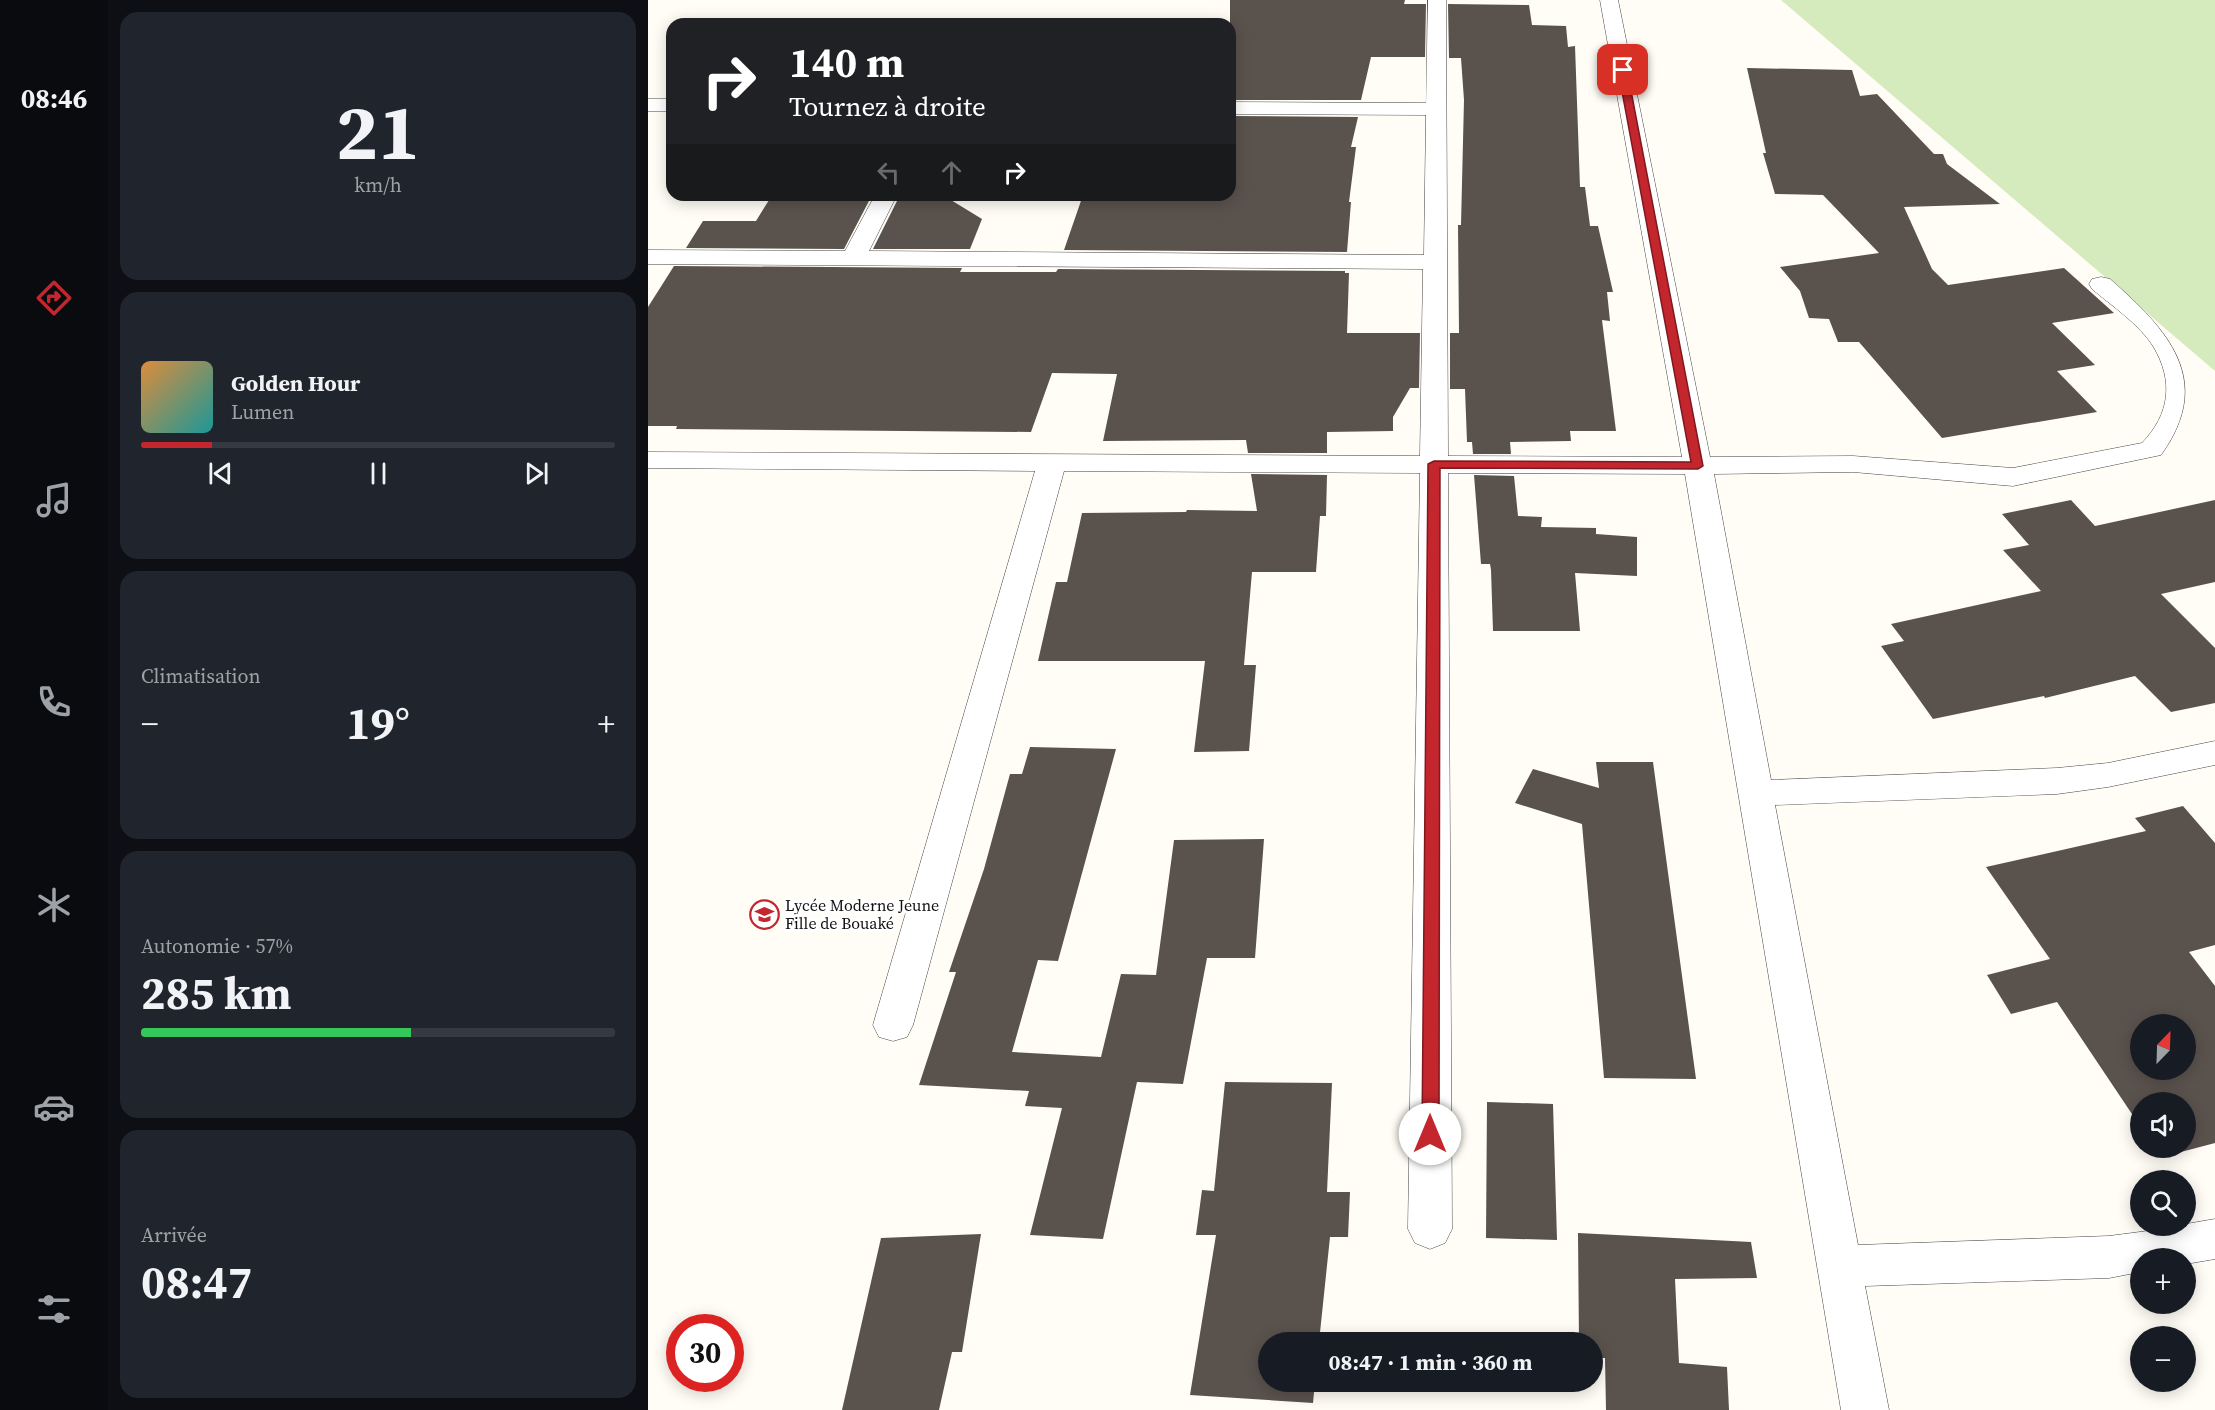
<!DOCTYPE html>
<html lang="fr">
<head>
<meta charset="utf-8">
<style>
	:root { --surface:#171b24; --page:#20242c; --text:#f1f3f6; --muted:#9ea1a6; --line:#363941; --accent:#c4262e }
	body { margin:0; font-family:"Source Serif 4",serif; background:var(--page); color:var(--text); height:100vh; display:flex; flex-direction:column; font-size:22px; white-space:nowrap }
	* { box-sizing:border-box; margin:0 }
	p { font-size:20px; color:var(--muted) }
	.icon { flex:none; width:33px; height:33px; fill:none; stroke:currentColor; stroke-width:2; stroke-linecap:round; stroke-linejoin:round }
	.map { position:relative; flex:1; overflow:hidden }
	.sheet { display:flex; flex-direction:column; gap:12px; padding:12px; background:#0d0f14; width:540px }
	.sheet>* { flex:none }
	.guide { position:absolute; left:18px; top:18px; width:570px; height:183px; border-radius:18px; box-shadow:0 3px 15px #0003; background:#202124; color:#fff; overflow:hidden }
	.needle { width:39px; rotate:23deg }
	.tools { position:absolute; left:1482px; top:1014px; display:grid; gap:12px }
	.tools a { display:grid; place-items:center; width:66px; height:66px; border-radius:50%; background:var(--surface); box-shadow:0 3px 15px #0003; font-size:30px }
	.speed { position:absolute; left:18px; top:1314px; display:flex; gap:12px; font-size:30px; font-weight:700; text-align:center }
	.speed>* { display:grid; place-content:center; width:78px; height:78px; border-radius:50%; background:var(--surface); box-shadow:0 3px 15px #0003; line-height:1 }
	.speed .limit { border:9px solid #d22; background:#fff; color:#111 }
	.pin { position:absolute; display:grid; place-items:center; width:51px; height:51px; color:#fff; margin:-26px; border-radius:12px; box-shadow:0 3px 9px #0006 }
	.me { position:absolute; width:66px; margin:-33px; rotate:0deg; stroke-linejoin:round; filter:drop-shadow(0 0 4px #0008) }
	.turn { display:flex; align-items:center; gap:21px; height:126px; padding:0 24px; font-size:27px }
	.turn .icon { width:78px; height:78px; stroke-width:2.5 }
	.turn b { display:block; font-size:42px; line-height:51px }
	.lanes { display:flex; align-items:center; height:57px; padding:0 24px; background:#0003; justify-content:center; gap:30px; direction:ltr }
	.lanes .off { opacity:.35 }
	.big { font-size:45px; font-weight:700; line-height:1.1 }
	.sheet .widget { flex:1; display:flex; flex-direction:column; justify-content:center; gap:9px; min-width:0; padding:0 21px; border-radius:18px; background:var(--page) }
	.sheet .dial { align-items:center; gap:0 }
	.dial b { font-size:78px; line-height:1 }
	.song { display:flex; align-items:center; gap:18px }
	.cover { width:72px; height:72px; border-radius:9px; background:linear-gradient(135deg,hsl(30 70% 55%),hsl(180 70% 35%)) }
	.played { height:6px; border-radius:3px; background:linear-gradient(90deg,var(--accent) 15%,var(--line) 15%) }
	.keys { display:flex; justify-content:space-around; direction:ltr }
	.heat { display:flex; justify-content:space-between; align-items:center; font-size:33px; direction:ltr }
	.charge { height:9px; border-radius:4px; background:linear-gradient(90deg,#34c759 57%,var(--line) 0) }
	.trip { position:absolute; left:610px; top:1332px; width:345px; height:60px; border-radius:30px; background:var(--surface); box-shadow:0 3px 15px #0003; font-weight:700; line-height:60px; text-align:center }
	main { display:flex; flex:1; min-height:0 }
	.dock { display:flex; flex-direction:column; width:108px; justify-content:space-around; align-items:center; background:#090b0e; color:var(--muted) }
	.dock .icon { width:42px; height:42px }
	.dock .current { color:var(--accent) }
	.dock b { font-size:27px; color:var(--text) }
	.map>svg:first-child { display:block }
	.green { fill:#d5ebbd }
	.building { fill:#5a524d; fill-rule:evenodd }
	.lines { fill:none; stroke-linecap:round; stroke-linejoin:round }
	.minor-casing { stroke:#444; stroke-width:1 }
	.minor { fill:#fff; fill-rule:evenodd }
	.route { fill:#c4262e; stroke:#7f191e; stroke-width:1.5 }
	.labels { text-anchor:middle; stroke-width:6; stroke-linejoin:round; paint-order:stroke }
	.poi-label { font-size:16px; fill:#111; stroke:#fff; text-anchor:start }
</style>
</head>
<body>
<main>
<nav class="dock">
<b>08:46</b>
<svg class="icon current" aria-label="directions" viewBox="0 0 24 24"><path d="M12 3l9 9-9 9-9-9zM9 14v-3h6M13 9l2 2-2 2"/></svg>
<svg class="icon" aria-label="music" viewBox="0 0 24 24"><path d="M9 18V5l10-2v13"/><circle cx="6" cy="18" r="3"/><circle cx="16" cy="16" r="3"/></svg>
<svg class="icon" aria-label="phone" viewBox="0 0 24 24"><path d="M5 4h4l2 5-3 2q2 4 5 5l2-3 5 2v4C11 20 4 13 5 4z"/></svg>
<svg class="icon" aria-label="climate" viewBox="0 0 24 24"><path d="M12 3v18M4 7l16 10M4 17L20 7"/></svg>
<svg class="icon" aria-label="car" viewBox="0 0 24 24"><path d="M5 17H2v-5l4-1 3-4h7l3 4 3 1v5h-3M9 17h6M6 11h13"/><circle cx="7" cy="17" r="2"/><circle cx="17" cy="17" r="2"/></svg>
<svg class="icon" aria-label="filters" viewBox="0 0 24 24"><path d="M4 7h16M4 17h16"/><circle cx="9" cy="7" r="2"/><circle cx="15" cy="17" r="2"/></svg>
</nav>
<section class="sheet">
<div class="widget dial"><b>21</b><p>km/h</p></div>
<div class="widget">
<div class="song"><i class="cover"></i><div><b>Golden Hour</b><p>Lumen</p></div></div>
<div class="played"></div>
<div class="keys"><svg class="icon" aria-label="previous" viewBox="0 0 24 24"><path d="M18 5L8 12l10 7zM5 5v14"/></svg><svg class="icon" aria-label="pause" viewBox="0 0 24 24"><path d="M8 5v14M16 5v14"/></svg><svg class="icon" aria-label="next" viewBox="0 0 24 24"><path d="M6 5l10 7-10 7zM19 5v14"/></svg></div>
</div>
<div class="widget"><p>Climatisation</p>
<div class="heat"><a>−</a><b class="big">19°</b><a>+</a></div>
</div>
<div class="widget"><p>Autonomie · 57%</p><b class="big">285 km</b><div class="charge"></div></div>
<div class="widget"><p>Arrivée</p><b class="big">08:47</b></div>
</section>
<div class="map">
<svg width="1567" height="1410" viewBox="0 0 1567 1410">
	<rect width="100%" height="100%" fill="#fffdf5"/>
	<path class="green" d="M1133,0H1567V371Z"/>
	<g class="building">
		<path d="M582,0H757L756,4H778L777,57H723L713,100H582Z"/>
		<path d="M800,4L881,5L884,25L918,26L920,47L927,46L932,187H937L942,226H950L965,292H959L962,321L954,320L968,431H922L923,441L862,442L863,454H825L824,442H819L817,389H802V333H811L810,225H813L816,100L813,58H801Z"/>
		<path d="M1099,68L1204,70L1212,96L1229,94L1286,154H1295L1299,164L1352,204L1256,207L1284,269L1300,285L1416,268L1466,313L1404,323L1447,365L1409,371L1449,412L1294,438L1211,342H1190L1181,319L1161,318L1152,291L1132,267L1231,253L1175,195L1127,194L1115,153H1118Z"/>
		<path d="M582,116L710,117L703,147H708L701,202H703L699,252L416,250L435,195H582Z"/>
		<path d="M128,195L223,197L196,249L38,248L55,221H108L121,200H125Z"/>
		<path d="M251,197H298L334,219L322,249H225Z"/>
		<path d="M26,266L314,268L312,272H408L410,269L697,271V273H701L699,333H772L771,388H762L745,417V431L679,432V453H600L598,440L455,441L469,374L404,373L383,432L28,429L29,426H0V307Z"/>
		<path d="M603,474L679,475L678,516H672L668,572H604L596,665H608L601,751L546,752L557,661H390L408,582H419L434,513L538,512L539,510L609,511Z"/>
		<path d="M826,475L866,476L870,516L894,517L893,527L948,528V534L989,537V576L927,573L932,631H845L843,570L842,564H833Z"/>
		<path d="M1423,500L1447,526L1567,500V582L1513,594L1567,648V703L1523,712L1487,676L1397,698L1396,696L1285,719L1233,646L1256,641L1243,624L1393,591L1355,550L1381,545L1354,514Z"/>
		<path d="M382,747L468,749L410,961L390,960L364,1052L453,1057L473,974L508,975L526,840L616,839L607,958H559L535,1084L489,1082L455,1239L382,1235L414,1108L377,1106L381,1091L271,1085L308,972H301L336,869L362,774H374Z"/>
		<path d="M948,762H1005L1048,1079L956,1078L934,824L867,803L885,769L951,788Z"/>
		<path d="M1535,806L1567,843V945L1541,952L1567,986V1143L1514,1157L1507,1148H1538V1102H1492V1126L1409,1002L1363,1014L1339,975L1402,959L1338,867L1498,831L1487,818ZM1492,1024H1538V1070H1492Z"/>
		<path d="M577,1082L684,1083L679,1192H702L700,1237H682L671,1342H621V1382H667L665,1403L542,1395L568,1235H548L554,1190L566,1191Z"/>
		<path d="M839,1102L905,1104L909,1240L838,1238Z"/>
		<path d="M930,1233L1103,1242L1109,1278L1027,1279L1031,1363L1079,1367L1081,1410H958L957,1358H945V1342H931Z"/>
		<path d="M333,1234L314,1352H304L291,1410H194L233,1238Z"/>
	</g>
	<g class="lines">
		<defs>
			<g id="minor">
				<path d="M780,0H798L800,456L1034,457L952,0H970L1062,457L1205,456L1365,468L1494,443C1522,414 1526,381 1505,346C1491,324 1464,306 1444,289L1441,284L1444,279L1453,277L1462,279C1520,330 1567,380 1513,455L1365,486L1205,472L1066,474L1123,780L1409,768L1460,763L1567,741V765L1460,787L1409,794L1127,805L1210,1245L1461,1236L1538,1226V1224L1567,1219V1259L1538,1264V1258H1492V1272L1461,1278L1217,1286L1241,1410H1193L1037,474L800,473L804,1229L797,1243L782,1249L767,1243L760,1229L772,473L416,471L265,1025L259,1037L245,1041L231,1037L225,1025L387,471L0,468V452L772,456L775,269L0,264V250L197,251L227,195H249L221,251L776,255L778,115L582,114V102L778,103Z"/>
				<rect x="0" y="99" width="24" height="12"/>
			</g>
		</defs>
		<use href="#minor" class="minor-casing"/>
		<use href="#minor" class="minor"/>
	</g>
	<path class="route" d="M975,67L979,70L1055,466L1050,469L792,468L791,1134L788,1139L782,1141L776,1139L774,1134L780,464L786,461L1043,462L970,70Z"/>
	<defs>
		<symbol id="school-ring" viewBox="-11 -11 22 22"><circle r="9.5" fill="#fff" stroke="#c4262e" stroke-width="1.5"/><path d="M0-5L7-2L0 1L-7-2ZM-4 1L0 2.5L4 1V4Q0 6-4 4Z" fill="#c4262e"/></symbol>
	</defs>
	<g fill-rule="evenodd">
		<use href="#school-ring" x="100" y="898" width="33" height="33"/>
	</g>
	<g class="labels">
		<g class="poi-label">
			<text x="137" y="911">Lycée Moderne Jeune<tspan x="137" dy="18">Fille de Bouaké</tspan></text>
		</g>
	</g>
</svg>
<div class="tools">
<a><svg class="needle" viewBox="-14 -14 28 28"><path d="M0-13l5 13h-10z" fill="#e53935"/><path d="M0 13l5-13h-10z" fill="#9ea1a6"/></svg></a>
<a><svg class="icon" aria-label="sound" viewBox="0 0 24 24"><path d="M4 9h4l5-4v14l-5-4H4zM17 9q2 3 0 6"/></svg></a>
<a><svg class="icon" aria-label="search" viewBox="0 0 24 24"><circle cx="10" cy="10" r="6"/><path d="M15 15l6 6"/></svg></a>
<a>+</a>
<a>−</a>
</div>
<div class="speed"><div class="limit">30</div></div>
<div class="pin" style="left:975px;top:70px;background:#d93025"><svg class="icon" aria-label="arrive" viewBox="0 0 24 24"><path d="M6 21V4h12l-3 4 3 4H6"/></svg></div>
<svg class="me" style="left:782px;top:1134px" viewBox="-20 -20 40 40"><circle r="19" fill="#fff"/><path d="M0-13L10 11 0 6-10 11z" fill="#c4262e"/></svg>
<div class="trip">08:47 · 1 min · 360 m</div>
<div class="guide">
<div class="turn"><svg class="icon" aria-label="right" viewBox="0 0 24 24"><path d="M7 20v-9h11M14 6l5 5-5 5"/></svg><div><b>140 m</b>Tournez à droite</div></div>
<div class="lanes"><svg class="icon off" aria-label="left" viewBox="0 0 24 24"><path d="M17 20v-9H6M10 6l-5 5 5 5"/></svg><svg class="icon off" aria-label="ahead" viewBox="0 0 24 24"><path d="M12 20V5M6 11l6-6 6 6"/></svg><svg class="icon" aria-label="right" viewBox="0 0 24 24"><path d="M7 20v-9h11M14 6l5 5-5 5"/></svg></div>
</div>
</div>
</main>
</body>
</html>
